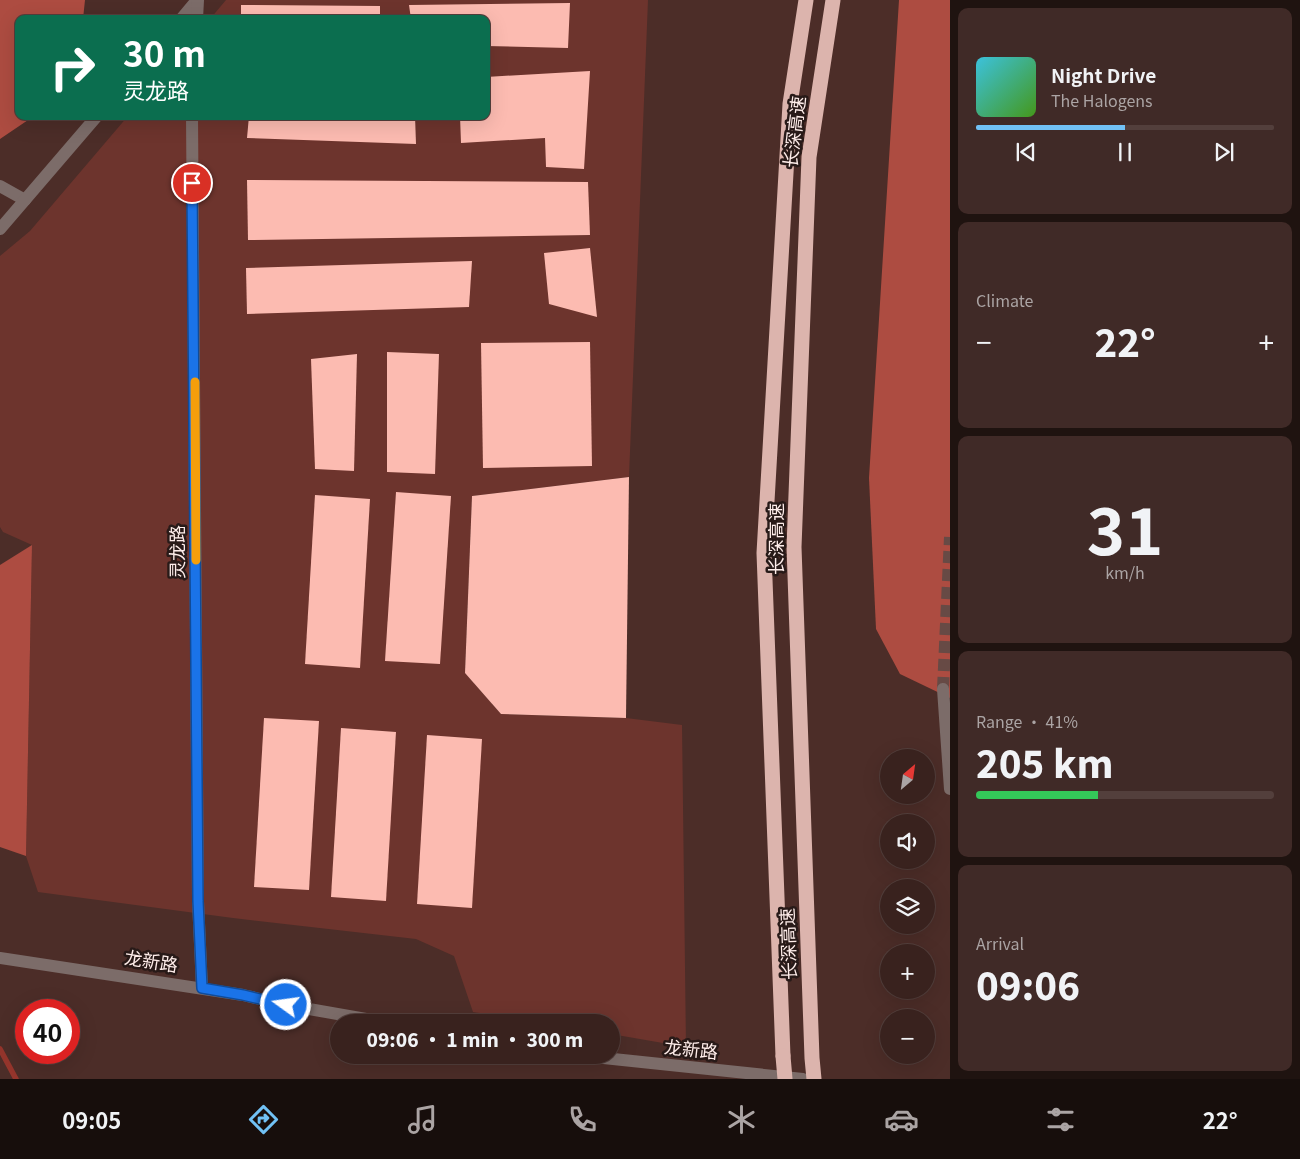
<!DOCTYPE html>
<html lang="en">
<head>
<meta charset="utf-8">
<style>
	:root { --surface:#39221e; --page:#402a27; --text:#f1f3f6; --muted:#aba4a4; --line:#533f3c; --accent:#71c1f5 }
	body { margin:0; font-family:Georgia,"Noto Sans SC",serif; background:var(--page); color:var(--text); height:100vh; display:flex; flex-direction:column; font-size:19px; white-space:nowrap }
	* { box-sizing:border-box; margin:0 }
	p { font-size:16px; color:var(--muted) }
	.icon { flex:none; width:28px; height:28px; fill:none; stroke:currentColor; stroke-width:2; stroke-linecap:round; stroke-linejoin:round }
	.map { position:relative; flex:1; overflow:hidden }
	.sheet { display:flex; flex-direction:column; gap:8px; padding:8px; background:#1f1310; width:350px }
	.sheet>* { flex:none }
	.guide { position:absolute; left:15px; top:15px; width:475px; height:105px; border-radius:10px; box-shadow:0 5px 20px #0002,0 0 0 1px var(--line); background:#0b6e4f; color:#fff; overflow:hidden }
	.needle { width:32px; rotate:29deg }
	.fabs { position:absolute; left:880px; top:749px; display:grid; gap:10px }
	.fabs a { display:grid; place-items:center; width:55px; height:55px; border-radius:50%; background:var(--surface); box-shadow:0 5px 20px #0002,0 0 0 1px var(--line); font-size:25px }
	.speed { position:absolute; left:15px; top:999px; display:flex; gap:10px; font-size:25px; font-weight:700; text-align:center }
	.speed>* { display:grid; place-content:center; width:65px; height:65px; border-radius:50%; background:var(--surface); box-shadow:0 5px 20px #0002,0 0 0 1px var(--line); line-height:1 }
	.speed .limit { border:8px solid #d22; background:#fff; color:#111 }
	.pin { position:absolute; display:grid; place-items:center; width:42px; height:42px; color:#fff; margin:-21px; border:2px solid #fff; border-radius:50%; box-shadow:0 1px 5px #0007 }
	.me { position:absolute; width:55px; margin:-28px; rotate:284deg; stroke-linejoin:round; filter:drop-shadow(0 0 4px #0008) }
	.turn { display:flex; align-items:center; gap:18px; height:105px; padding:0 25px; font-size:22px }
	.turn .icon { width:65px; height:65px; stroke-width:2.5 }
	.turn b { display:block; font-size:35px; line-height:42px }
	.big { font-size:38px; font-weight:800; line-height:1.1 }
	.sheet .card { flex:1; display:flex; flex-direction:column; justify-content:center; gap:8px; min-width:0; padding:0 18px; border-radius:10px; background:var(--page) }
	.sheet .dial { align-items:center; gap:0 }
	.dial b { font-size:65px; line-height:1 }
	.song { display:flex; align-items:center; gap:15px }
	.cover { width:60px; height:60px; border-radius:8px; background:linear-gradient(135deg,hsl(190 70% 55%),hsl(100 70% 35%)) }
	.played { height:5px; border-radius:2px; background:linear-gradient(90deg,var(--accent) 50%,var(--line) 50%) }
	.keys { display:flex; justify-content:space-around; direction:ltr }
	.heat { display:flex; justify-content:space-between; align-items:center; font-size:28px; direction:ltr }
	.charge { height:8px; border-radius:4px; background:linear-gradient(90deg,#34c759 41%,var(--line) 0) }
	.trip { position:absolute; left:330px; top:1014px; width:290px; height:50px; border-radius:25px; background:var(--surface); box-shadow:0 5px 20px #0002,0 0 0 1px var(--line); font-weight:800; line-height:50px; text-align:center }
	.dock { display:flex; height:80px; justify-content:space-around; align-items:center; background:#170e0c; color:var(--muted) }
	.dock .icon { width:35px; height:35px }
	.dock .current { color:var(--accent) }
	.dock b { font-size:22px; color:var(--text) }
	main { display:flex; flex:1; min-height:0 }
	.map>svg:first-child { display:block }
	.green { fill:#6d342d }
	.forest { fill:#ad4c41 }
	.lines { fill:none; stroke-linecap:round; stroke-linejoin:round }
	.stream { stroke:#94352c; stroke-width:5.5 }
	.building { fill:#fcbbb1 }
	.tertiary-tunnel { stroke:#674a45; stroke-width:12; stroke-dasharray:12 6; stroke-linecap:butt }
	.tertiary { stroke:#7c6c69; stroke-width:12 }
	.motorway { stroke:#dcb4ad; stroke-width:15 }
	.motorway-bridge { stroke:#dcb4ad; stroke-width:15 }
	.route-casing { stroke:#114b97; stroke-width:12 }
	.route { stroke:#1a73e8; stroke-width:9 }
	.slow { stroke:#f59e0b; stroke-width:9 }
	.labels { text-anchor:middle; stroke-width:5; stroke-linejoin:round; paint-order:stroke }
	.street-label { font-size:18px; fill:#feedea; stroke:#281a18 }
</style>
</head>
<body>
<main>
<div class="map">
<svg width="950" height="1079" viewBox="0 0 950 1079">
	<rect width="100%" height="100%" fill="#4c2d28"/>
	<path class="green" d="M226,0H648L629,477L472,496L465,673L501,714L626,718L682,725L686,1047L611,1034V1022H539L473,1012L454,956L416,939L233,918L38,892L26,856L32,545L3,532L0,527V256L30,231L128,116H486V19H210Z"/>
	<g class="forest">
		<path d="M0,0H85L83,19H19V116H34L0,139Z"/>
		<path d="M899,0H950V698L900,674L876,629L869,478Z"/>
		<path d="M32,545L26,856L0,847V565Z"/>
	</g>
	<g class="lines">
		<path class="stream" d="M0,1049L16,1079"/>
	</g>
	<g class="building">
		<path d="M570,3L568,48L486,46V19H411L409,5Z"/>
		<path d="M241,5L380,6V19H241Z"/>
		<path d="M590,71L584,169L546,167L545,138L461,143L460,116H486V77Z"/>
		<path d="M249,116H415L416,144L247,138Z"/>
		<path d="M247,180L588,182L590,235L248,240Z"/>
		<path d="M590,248L597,317L549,304L544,253Z"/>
		<path d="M472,261L469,307L247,314L246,268Z"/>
		<path d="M590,342L592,466L483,468L481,343Z"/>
		<path d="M387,352L439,354L435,474L387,472Z"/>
		<path d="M357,354L354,471L315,469L311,359Z"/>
		<path d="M629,477L626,718L501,714L465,673L472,496Z"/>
		<path d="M396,492L451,496L440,664L385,661Z"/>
		<path d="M315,495L370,499L360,668L305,664Z"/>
		<path d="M264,718L319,721L309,890L254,887Z"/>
		<path d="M341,728L396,732L386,901L331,897Z"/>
		<path d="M427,735L482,739L472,908L417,904Z"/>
	</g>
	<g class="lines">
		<path class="tertiary-tunnel" d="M943,689L950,537"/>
		<g class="tertiary">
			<path d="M181,19L197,0"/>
			<path d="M197,19L198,0"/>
			<path d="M192,116L198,901L202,988"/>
			<path d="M0,186L25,200"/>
			<path d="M0,229L97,116"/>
			<path d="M943,689L950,789"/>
			<path d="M0,958L243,995L286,1005L383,1022"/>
			<path d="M575,1055L803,1079"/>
		</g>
		<g class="motorway">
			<path d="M783,1056L764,553L790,104L806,0"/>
			<path d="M814,1079L812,1058L794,547L809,157L833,0"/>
		</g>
		<path class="motorway-bridge" d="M783,1056L785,1079"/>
	</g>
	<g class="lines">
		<defs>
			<path id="route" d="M192,183L198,901L202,988L243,995L286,1005"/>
		</defs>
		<use href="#route" class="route-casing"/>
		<use href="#route" class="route"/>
		<path class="slow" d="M195,382L196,560"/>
	</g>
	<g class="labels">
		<g class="street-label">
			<text transform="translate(795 132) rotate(-83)" y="6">长深高速</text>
			<text transform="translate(777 539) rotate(-90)" y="6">长深高速</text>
			<text transform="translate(178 552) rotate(-90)" y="6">灵龙路</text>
			<text transform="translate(789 944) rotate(-92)" y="6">长深高速</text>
			<text transform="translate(151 962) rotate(9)" y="6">龙新路</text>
			<text transform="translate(691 1050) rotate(6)" y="6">龙新路</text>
		</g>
	</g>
</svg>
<div class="fabs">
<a><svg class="needle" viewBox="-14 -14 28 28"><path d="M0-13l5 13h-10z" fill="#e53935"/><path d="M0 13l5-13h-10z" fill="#aba4a4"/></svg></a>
<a><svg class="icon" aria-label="sound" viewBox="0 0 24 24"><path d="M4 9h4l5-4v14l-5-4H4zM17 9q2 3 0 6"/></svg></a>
<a><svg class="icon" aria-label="layers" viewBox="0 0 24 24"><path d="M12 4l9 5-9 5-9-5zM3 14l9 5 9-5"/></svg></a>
<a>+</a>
<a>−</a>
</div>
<div class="speed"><div class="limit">40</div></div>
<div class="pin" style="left:192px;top:183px;background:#d93025"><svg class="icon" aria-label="arrive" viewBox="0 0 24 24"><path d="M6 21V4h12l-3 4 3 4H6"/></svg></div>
<svg class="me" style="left:286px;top:1005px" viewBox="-20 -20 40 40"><circle r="17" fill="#1a73e8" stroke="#fff" stroke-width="3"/><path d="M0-11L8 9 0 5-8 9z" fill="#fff"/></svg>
<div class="trip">09:06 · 1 min · 300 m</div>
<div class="guide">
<div class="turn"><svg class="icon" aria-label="right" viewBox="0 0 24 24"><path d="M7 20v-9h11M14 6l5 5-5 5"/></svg><div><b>30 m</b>灵龙路</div></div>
</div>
</div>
<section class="sheet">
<div class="card">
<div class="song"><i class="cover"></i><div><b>Night Drive</b><p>The Halogens</p></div></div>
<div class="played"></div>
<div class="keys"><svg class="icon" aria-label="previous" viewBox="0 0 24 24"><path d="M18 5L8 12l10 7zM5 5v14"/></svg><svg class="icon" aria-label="pause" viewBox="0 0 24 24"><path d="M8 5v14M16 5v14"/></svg><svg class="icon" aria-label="next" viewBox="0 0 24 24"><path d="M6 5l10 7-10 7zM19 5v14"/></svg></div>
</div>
<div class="card"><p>Climate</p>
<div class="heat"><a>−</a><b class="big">22°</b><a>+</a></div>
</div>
<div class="card dial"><b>31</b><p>km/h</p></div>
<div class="card"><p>Range · 41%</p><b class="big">205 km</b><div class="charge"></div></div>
<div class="card"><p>Arrival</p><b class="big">09:06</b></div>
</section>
</main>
<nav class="dock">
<b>09:05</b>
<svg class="icon current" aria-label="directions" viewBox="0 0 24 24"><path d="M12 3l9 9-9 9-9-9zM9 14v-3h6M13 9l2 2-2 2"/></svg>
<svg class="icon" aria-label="music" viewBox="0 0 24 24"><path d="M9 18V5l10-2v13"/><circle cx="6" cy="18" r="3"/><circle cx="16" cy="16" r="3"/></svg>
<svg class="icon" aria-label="phone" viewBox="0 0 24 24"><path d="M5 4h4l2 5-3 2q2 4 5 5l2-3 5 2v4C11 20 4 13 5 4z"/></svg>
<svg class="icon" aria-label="climate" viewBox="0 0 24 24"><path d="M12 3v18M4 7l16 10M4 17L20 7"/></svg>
<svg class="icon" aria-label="car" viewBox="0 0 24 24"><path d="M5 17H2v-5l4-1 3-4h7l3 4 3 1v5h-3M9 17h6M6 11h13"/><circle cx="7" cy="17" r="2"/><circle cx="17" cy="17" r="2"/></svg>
<svg class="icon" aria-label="filters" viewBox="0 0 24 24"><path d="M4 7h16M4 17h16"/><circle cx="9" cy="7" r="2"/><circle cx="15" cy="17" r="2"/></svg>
<b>22°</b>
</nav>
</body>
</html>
